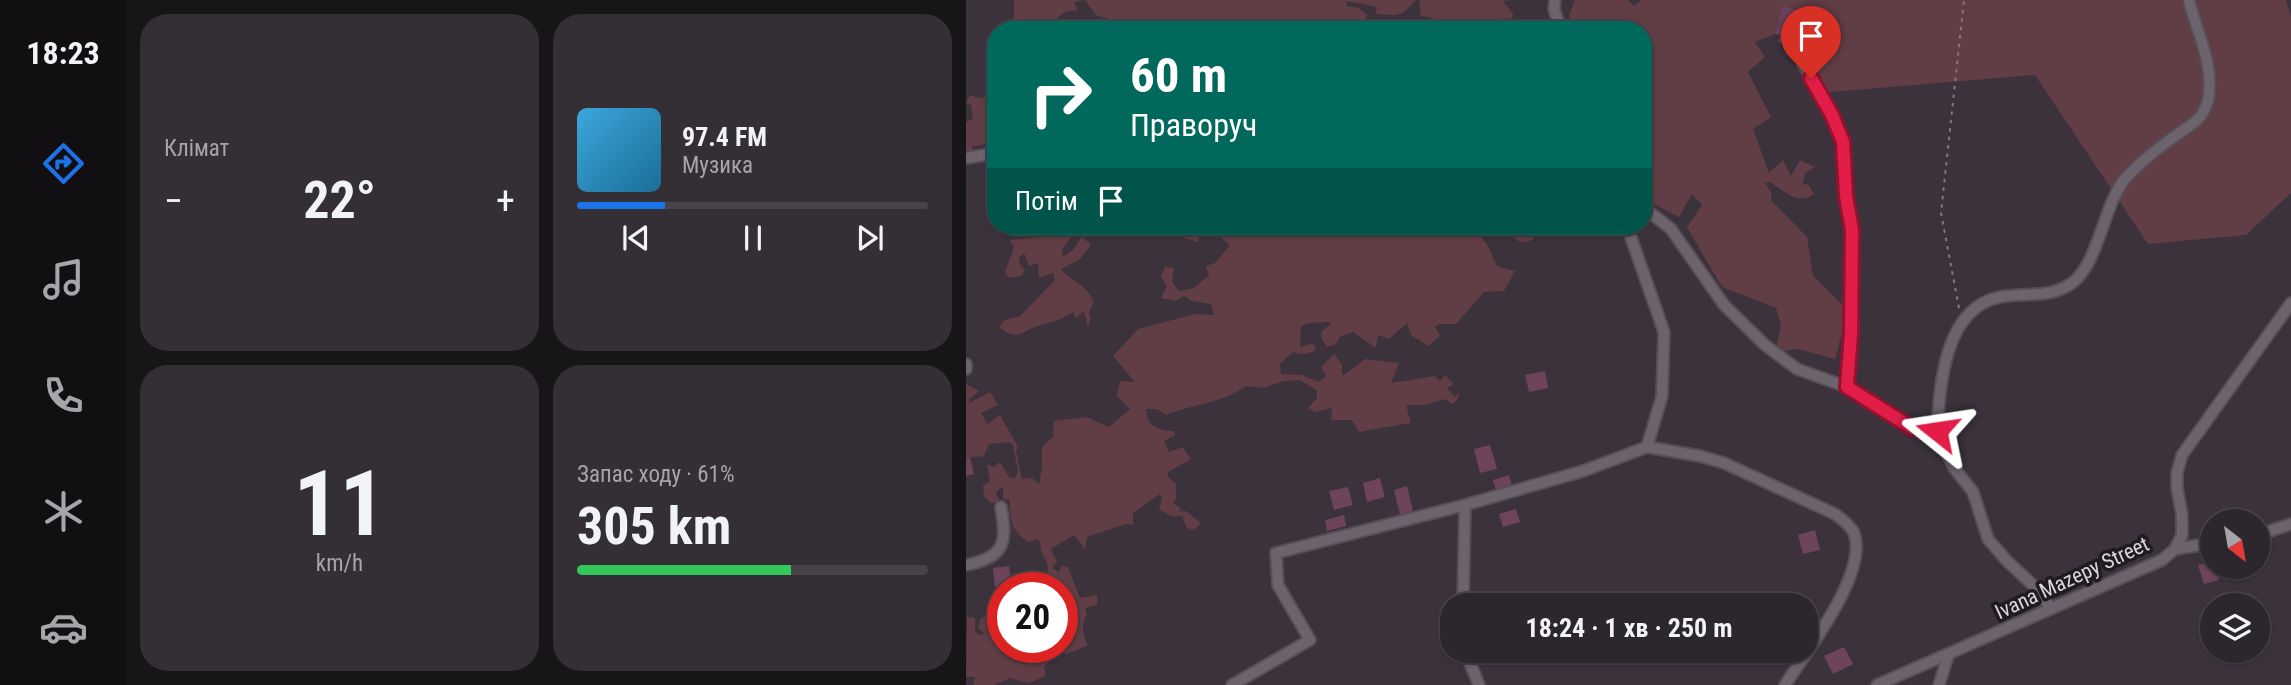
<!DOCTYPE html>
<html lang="uk">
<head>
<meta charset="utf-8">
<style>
	:root { --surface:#2c262d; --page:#342e35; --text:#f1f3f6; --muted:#a6a5aa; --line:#484349; --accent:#1a73e8 }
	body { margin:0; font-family:"Roboto Condensed",sans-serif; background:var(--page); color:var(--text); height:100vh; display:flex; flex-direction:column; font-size:26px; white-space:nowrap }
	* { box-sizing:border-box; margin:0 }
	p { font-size:23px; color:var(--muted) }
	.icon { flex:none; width:38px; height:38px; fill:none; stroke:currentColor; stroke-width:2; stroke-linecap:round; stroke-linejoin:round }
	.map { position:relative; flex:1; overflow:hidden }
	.side { display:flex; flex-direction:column; gap:14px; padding:14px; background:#181519; width:840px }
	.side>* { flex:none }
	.banner { position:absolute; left:21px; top:21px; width:665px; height:214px; border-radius:28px; box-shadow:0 2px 5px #0004,0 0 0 2px var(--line); background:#00695c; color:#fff; overflow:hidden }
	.needle { width:46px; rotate:149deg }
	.buttons { position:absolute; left:1234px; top:509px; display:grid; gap:14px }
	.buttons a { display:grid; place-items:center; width:70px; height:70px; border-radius:50%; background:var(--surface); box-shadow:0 2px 5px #0004,0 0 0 2px var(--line); font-size:35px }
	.speed { position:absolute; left:21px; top:572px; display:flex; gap:14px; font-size:35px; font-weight:700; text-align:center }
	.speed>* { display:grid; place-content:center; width:91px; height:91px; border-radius:50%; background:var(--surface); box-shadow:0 2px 5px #0004,0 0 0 2px var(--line); line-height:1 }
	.speed .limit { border:10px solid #d22; background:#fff; color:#111 }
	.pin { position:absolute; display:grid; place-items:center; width:60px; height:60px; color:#fff; margin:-72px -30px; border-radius:50% 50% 50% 0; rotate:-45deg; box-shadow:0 0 7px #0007 }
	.pin .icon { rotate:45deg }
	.me { position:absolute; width:77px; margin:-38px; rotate:285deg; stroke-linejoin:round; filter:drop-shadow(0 0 5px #0008) }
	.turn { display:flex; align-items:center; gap:24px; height:147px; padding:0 28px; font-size:32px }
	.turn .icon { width:91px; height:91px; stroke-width:2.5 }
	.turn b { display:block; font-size:49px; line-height:60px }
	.then { display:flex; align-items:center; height:66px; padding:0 28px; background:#0003; gap:14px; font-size:26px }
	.big { font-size:52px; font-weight:700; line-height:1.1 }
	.side .tile { flex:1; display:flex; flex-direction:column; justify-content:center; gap:10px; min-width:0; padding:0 24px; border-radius:28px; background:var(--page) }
	.side .dial { align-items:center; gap:0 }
	.dial b { font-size:91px; line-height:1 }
	.song { display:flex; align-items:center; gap:21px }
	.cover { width:84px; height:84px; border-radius:10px; background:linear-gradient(135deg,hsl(200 70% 55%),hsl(200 70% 35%)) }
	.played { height:7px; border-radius:4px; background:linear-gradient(90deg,var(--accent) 25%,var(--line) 25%) }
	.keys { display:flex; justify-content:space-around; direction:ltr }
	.heat { display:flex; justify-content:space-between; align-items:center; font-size:38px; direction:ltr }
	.charge { height:10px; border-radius:5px; background:linear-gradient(90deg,#34c759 61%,var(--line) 0) }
	.side .tiles { flex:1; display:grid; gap:14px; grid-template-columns:repeat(2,1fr) }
	.trip { position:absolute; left:474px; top:593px; width:378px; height:70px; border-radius:28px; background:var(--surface); box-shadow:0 2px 5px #0004,0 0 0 2px var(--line); font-weight:700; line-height:70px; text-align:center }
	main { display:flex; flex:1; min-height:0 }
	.tabs { display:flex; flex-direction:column; width:126px; justify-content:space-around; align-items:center; background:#120f12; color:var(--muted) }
	.tabs .icon { width:49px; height:49px }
	.tabs .on { color:var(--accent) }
	.tabs b { font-size:32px; color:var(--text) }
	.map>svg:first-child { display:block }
	.green { fill:#613d45 }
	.building { fill:#6d445c }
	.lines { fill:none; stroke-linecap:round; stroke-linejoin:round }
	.minor-casing { stroke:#564f57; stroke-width:14 }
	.path { stroke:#807981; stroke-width:2; stroke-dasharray:3.5 5; stroke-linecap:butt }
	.minor { stroke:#6c636d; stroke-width:10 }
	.route-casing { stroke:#92132f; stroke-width:18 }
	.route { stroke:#e11d48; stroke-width:12 }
	.labels { text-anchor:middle; stroke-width:7; stroke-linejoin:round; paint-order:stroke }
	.street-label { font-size:21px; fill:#dbd6dc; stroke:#1f1c20 }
</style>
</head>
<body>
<main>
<nav class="tabs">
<b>18:23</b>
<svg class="icon on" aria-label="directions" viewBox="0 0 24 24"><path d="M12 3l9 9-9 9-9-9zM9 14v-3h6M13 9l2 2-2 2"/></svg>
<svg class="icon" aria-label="music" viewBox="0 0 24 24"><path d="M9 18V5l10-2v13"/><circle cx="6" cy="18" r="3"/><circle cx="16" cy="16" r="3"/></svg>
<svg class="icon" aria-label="phone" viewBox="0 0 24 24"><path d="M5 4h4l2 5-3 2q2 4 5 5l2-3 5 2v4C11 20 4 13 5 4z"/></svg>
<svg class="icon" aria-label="climate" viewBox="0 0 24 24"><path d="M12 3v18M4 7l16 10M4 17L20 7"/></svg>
<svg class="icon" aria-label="car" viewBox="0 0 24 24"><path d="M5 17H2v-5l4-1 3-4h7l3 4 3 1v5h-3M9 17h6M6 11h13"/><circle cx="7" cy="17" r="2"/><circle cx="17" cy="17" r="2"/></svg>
</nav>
<section class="side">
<div class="tiles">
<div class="tile"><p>Клімат</p>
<div class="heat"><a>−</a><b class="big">22°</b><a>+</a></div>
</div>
<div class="tile">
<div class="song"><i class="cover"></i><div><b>97.4 FM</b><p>Музика</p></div></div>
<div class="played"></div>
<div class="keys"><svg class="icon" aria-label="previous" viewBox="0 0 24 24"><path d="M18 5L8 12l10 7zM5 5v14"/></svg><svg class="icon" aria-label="pause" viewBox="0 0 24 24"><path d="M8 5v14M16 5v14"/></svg><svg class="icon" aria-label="next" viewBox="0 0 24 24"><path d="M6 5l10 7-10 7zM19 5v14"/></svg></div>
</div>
<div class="tile dial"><b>11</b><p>km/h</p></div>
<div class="tile"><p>Запас ходу · 61%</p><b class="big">305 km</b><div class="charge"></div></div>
</div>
</section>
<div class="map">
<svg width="1325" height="685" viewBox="0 0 1325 685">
	<rect width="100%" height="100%" fill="#3b323c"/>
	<g class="green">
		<path d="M48,0H118L108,2L112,10L99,12L91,18L95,30H48Z"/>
		<path d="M119,0H450C433,19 431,15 409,14L411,8L407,6L380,1L381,6L392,8L401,14L400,19L403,25L400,27L403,30H149L152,22L130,15Z"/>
		<path d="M453,0H546L537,1L547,14L546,19L537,18L539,23L553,25L555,30L535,28L530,24L526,30H521V25L504,29L500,25L495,30L473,26L467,18L455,16Z"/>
		<path d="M609,0H662L668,6L675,0H1320L1325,16V193L1280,235L1182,244L1069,75L854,93L839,49L844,28L826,23L829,10L817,7L809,34L789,42L799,57L782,72L805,117L787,129L803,173L817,160L825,176L834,160L849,167L839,173L837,184L843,185L848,194C832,206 818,191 804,182L799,183L805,192V200L841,237L847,276L882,310L869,359L832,349L817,351L811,345L815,325L810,308L756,287L721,227L736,205L726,194L713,217L688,204V182L677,179V30H608L603,15Z"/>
		<path d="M4,95L14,98L30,95V116L26,117L30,121V134L17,145L6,146L7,154L0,155V122L7,119L5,105L0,103Z"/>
		<path d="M75,226H113L96,250L97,257L107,250L116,236L125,245L113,260L95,269C107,283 120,283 128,302L123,312L125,317L122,327L118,311L110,318L107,312C96,319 87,322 75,325C55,330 53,343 33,327L39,320L54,316L89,280L87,273L73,278L72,263L63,266L58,253L53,258V263L59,270L55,276L43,278L39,272L48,248L44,240L73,237Z"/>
		<path d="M195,226H518L512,233L521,244L531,266L549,271L538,291L518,292L490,324H473L469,327L474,336L462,346L445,335L441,323L423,339L412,335L410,348L387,332L374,337L370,344L361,347L355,337L356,331L365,324L362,322L341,323L335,327L334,347L347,343L350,349C344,355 335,355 327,352L314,364L315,374L336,375L352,382L360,376L355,367L368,354L376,365V375L382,372L399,359L433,363L425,383L469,376L474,381L479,375L488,384L481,388L488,397L493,393L491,400L486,404L478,399L460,405H440L445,423L393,432L386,420H365L366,408L350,412L342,408L351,398V391L334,380L317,381L298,388L280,386C257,403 227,404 200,415L191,409H180C180,426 193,431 208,431L209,435L198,441L203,452L217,447L225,459L202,472V477L210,484V499L207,503L215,508L213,512L220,511L235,523L228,530L221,528L216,516H205L193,509L196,498L194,494L167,513V525L160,524L121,537L119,549L108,535L85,549L91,562L86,568L93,572L96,566L102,567L114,598L131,595V605L119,608L121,615C114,624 117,636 122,645L101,654L91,653L78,667L80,676L62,683L44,678L28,685H7L9,677H0L1,617L9,618V632L14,635L19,634L12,628L15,618L27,614C27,604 26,595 35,589L37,648H96V588H81L78,577C87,566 78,561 75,550C75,546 74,542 72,539L62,542C46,532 43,519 44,500L37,499V487L32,490L30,494L34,501L25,503L18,496L17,486L24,481L21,464L28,467L34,462L43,477L48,479L52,472L47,445L42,442L23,444L18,456L0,458V384L13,391L3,399V403L24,392L32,405L15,413L22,424L34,415L52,447L50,452L56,479L66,478L73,484L76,466V447L87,437L88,421L121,417L143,427L164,409L151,396L154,381L169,382L147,356L172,329L229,314L248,315L245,304L226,301L218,296L209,301L195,298L201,286L195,277L199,267L208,268L206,282L213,291L228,288L243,275L240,266L249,263L264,245L250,234H233L232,242L207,235L198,236Z"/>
		<path d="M540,226H586L582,232H568L567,240C550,245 549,239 540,226Z"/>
	</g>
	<g class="building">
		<path d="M817,6L830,10L826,23L844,28L839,49L812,42L814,35L809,34Z"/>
		<path d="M579,371L582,388L563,392L559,375Z"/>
		<path d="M524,445L531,469L514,473L508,449Z"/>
		<path d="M4,457L8,474L0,476V458Z"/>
		<path d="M543,475L546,486L530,491L527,480Z"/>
		<path d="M414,478L419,497L401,502L397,483Z"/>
		<path d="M441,486L447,511L434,515L428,490Z"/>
		<path d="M382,487L387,505L368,510L363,491Z"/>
		<path d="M550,509L554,522L537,527L533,514Z"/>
		<path d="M378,515L380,526L361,531L359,520Z"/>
		<path d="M849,530L854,550L837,554L832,535Z"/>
		<path d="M1246,561V567H1250L1253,580L1238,584L1232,565Z"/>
		<path d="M43,566L45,585L29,587L27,568Z"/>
		<path d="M878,647L887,664L867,674L858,656Z"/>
	</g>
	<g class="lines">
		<defs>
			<g id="minor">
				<path d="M589,0L588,9L595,30"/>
				<path d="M837,64L866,115L877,142L880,196L886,230L885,335L881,387"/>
				<path d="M0,158L30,153"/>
				<path d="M677,207L705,229L758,305L799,345L831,369L881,387L946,428L971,431L988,468L1007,492L1022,539L1040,560L1071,589L1084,607"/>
				<path d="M661,226L698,332L696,396L681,447"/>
				<path d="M0,364V369"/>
				<path d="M971,431C974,385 978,308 1034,297C1059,292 1084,299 1106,283C1133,263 1137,206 1159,179C1175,161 1192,148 1212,134C1218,129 1228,124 1233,118C1238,113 1243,100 1243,94C1247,62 1230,30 1223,0"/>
				<path d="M499,505L617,471L681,447L734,456L758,463L869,514C876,519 884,525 888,533C903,573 840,652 819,685"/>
				<path d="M1292,535L1325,524"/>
				<path d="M1209,549L1246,543"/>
				<path d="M0,565C40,557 41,542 35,507"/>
				<path d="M499,651L513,685"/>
				<path d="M266,685L344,640L312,585L310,553L499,505L497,606"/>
				<path d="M911,685L1196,560L1209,549L1216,535V515L1211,488V473L1216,455L1325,303"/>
				<path d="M973,685L982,656"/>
			</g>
		</defs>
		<use href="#minor" class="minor-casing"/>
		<path class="path" d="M993,308L975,213L998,0"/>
		<use href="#minor" class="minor"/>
	</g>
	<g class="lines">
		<defs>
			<path id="route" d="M845,78L866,115L877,142L880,196L886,230L885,335L881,387L946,428L971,431"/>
		</defs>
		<use href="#route" class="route-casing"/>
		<use href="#route" class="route"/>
	</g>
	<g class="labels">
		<g class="street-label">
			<text transform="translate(1106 578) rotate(-25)" y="7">Ivana Mazepy Street</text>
		</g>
	</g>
</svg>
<div class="buttons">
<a><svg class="needle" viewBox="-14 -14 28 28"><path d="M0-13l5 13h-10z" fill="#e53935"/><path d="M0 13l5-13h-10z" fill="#a6a5aa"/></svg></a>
<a><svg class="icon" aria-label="layers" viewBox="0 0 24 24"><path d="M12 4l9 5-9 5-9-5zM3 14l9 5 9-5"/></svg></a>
</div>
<div class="speed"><div class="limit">20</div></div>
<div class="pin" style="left:845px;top:78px;background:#d93025"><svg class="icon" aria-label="arrive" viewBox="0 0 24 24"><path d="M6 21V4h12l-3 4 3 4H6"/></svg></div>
<svg class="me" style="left:971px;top:431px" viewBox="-20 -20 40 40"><path d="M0-17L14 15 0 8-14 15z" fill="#e11d48" stroke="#fff" stroke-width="4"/></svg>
<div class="trip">18:24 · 1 хв · 250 m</div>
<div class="banner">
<div class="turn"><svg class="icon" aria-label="right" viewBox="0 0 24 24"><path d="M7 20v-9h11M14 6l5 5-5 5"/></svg><div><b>60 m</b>Праворуч</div></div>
<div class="then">Потім<svg class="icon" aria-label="arrive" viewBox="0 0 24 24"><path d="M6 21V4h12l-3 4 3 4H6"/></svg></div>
</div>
</div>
</main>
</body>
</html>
